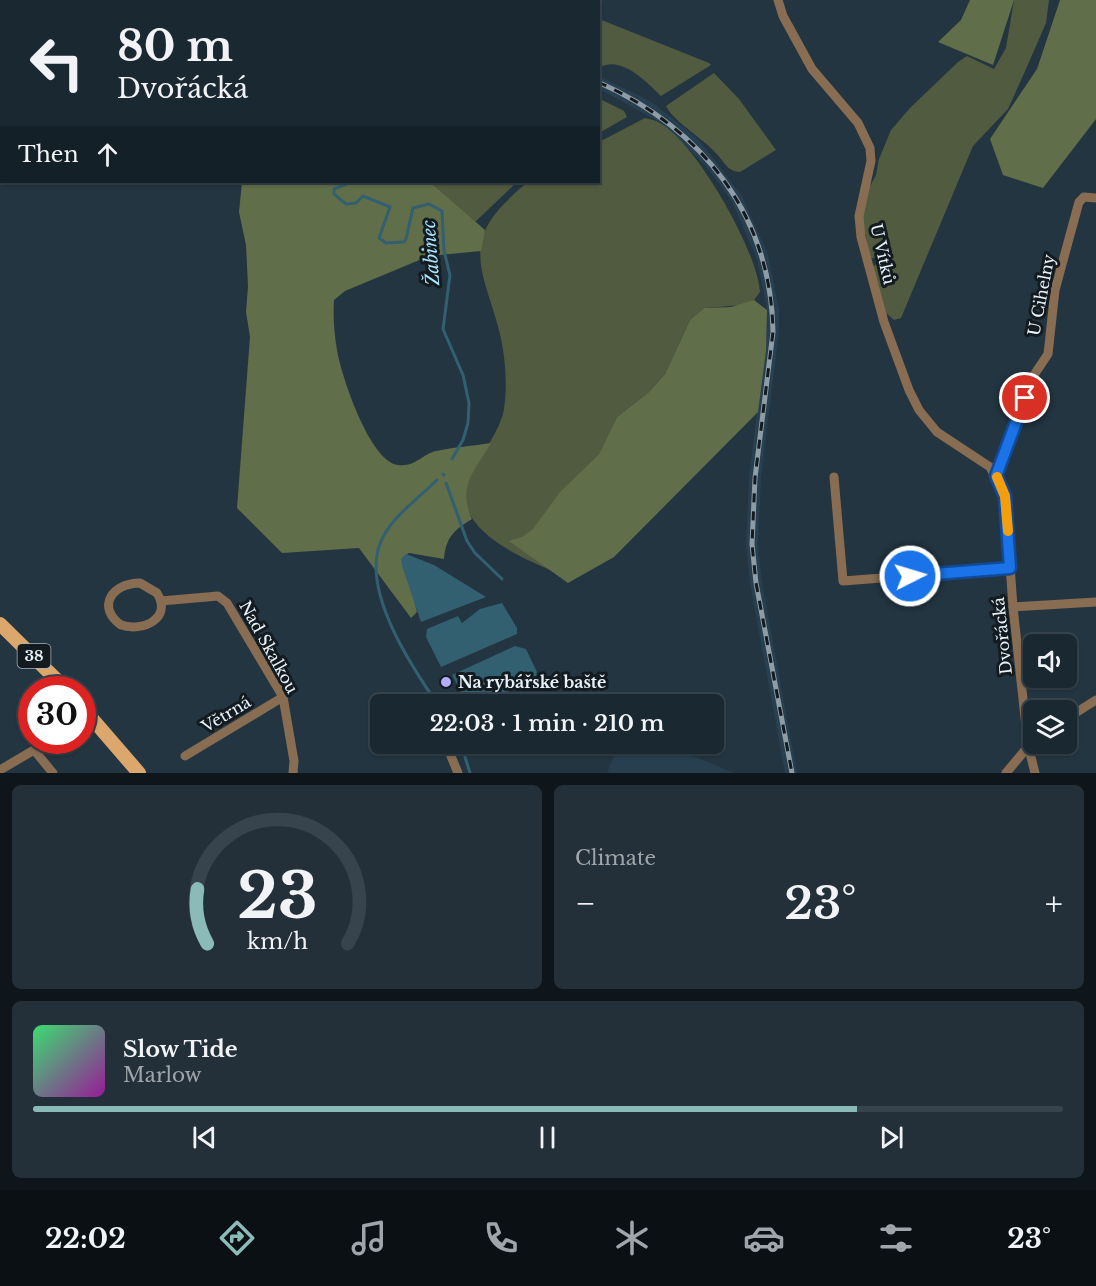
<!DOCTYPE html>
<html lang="en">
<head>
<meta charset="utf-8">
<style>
	:root { --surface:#1a2831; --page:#233039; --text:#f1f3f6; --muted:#9fa6ab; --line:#38444d; --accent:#8bbbb9 }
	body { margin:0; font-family:"Libre Baskerville",serif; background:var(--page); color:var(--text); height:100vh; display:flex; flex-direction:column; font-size:22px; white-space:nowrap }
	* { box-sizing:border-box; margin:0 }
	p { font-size:20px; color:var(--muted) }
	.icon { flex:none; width:33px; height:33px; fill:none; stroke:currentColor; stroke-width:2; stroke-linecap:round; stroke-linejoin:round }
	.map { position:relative; height:773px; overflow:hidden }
	.side { display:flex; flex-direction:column; gap:12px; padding:12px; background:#0e161b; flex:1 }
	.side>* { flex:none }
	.hud { position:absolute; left:0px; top:0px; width:600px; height:183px; box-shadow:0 2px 4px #0004,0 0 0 2px var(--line); background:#1a2831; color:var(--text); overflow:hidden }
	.controls { position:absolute; left:1023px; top:634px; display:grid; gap:12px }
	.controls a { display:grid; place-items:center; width:54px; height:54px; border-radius:9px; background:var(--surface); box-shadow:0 2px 4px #0004,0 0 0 2px var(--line); font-size:30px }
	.speed { position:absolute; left:18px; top:676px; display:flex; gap:12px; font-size:30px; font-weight:700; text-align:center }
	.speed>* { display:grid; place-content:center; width:78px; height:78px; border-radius:50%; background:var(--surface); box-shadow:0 2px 4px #0004,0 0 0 2px var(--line); line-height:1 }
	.speed .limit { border:9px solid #d22; background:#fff; color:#111 }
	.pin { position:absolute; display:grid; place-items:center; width:51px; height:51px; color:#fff; margin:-26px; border:3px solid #fff; border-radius:50%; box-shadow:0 2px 6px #0007 }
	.me { position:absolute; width:66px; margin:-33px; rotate:85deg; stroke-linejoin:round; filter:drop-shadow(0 0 4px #0008) }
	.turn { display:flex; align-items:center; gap:21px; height:126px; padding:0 18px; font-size:27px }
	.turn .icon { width:78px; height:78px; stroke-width:2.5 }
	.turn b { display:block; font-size:42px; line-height:51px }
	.then { display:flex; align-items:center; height:57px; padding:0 18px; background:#0003; gap:12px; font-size:22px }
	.big { font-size:45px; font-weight:600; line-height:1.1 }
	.side .widget { flex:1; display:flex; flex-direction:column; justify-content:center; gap:9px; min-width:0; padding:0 21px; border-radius:9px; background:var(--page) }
	.side .dial { align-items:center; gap:0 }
	.dial svg { height:156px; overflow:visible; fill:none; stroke:var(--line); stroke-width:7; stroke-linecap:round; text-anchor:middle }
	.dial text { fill:var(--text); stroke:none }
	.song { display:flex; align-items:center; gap:18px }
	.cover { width:72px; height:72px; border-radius:9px; background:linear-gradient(135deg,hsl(140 70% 55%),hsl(300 70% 35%)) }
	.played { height:6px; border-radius:3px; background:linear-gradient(90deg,var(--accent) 80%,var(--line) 80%) }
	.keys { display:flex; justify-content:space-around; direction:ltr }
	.heat { display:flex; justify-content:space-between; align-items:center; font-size:33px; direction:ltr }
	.side .tiles { flex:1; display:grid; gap:12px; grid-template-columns:1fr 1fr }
	.widget:last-child { grid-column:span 2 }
	.trip { position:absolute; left:370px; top:694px; width:354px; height:60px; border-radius:9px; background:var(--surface); box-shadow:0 2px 4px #0004,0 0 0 2px var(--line); font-weight:600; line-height:60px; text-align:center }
	.tabs { display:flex; height:96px; justify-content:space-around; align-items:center; background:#0a1014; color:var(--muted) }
	.tabs .icon { width:42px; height:42px }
	.tabs .active { color:var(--accent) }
	.tabs b { font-size:27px; color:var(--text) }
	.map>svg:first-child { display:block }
	.built { fill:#273f4f }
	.green { fill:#515b3f }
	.forest { fill:#616e4a }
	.water { fill:#326070 }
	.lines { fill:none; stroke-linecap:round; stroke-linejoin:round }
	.stream { stroke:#326070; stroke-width:3 }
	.street { stroke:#886d52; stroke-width:9 }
	.primary { stroke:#dca76c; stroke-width:14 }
	.rail-casing { stroke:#8e9ca6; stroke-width:5 }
	.rail { stroke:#131b21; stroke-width:3; stroke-dasharray:9; stroke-linecap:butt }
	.route-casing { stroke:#114b97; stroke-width:15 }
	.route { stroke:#1a73e8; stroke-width:10 }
	.slow { stroke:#f59e0b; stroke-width:10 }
	.poi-dot { fill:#b1adfa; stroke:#131b21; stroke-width:2 }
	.labels { text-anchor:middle; stroke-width:6; stroke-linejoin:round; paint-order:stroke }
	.shield { fill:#131b21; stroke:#a7b2b9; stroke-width:1.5 }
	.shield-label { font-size:15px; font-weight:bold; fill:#e7f2fa }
	.street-label { font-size:16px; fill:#e7f2fa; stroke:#131b21 }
	.poi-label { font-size:16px; font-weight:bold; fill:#e7f2fa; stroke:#131b21; text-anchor:start }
	.water-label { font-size:18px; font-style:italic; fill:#a8e5fc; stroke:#131b21 }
</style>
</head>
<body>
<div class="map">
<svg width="1096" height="773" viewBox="0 0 1096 773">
	<rect width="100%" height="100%" fill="#233541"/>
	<g class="built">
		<path d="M599,76L652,102L700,141L742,196L768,255L779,309V332L761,478L758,544L762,582L797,773H785L750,584L746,545L749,477L767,332V310L757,259L732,202L706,166L661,123L599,89Z"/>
		<path d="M618,744H663L735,773H607Z"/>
	</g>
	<g class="green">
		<path d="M1014,0H1049L1046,23L1026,69L1008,109L973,146L901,318L894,320L886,313L872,268L878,262L875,258H870L862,217L869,188L876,175L879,159L891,130L910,108L958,62L967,56L994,69L1006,48Z"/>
		<path d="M599,19L709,63L711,65L661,96C647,82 620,54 599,68Z"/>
		<path d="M714,73L739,99L776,150L740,172C730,171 727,167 721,159C706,139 675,124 666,106Z"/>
		<path d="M598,98L624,111L627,117L599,133Z"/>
		<path d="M645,118C649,119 655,120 658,122C695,140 758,252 760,292L754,300L743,305L704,308L690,320L665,374L649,392L617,417L599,454L558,495L555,572C525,559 479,540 467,508C456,479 499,441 504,409C508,382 505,350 497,323C484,276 463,244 506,202C512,196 522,185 530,182C542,178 584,182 598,182L599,142Z"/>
		<path d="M430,182H517L475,222Z"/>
	</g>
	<g class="forest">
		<path d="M970,0H1014L993,65L938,42L961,20Z"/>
		<path d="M1060,0H1096V119L1043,188L1003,175L990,139L1037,69Z"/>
		<path d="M242,182H430L485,230L481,251L429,256L345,291L334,300C333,317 334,333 337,350C341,375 370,462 398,465C416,467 422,454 436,451C454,447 473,446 491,443C475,471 457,486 472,519C454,530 446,537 444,559L409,553L403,557L417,612L411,618L359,548L282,553L237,508L250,337L246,312L248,286L246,245L239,212Z"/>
		<path d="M754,300L767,310L766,351L758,412L614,557L568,583L509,541L522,537L533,529L560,492L599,454L617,417L649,392L665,374L690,320L704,308L731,307Z"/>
	</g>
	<g class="water">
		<path d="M406,554L434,565L486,597L421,622L402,566L401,559Z"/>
		<path d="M502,603L517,628V634L441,667L426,637L427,629L458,616L462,623L480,609Z"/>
		<path d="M515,646L526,649L537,672L534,684L467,703L452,675Z"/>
	</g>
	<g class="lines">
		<g class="stream">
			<path d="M351,182L334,189V194L346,204L356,203L363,196L390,207L379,238L386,243L404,242L406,239L413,208L429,204L442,211L444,251L450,275L443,329L463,375L469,403L468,423L463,440L452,459"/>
			<path d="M443,474L444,475"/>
			<path d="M437,480C417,500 385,521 378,550C366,598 412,667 438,705"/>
			<path d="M446,483L467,541L475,553L502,579"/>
			<path d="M461,744L470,773"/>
		</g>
		<g class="street">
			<path d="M778,0L783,16L812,69L858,123L870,148L871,161L859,216L861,237L884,322L909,390L919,410L937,432L990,467L1005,496L1013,607L1028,745L1035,773"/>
			<path d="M996,475L1032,378L1048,354L1055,290L1079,202L1084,197L1096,198"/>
			<path d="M834,477L843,581L1010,568"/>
			<path d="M140,583L157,593C173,619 142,632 121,625C96,607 112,583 140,583Z"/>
			<path d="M161,601L218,596L227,603L283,697L294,761L293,773"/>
			<path d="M1013,607L1096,602"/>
			<path d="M1066,719L1096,700"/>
			<path d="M446,744L458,773"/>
			<path d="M185,756L283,697"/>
			<path d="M0,770L34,750L53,773"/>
			<path d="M1006,773L1031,743"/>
		</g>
		<g class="primary">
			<path d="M0,624L67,690"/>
			<path d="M82,707L139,773"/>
		</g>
		<defs>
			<g id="rail">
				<path d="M417,0L420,2"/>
				<path d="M598,82C703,129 771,215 773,332L755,478L752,544L756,583L792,773"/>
			</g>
		</defs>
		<use href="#rail" class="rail-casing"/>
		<use href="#rail" class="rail"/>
	</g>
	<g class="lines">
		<defs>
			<path id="route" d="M910,576L1010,568L1005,496L996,476L1025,398"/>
		</defs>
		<use href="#route" class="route-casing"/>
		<use href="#route" class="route"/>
		<path class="slow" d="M997,477L1005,496L1008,531"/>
	</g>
	<circle class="poi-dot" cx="446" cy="682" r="6"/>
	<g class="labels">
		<rect class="shield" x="17.5" y="644" width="33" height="24" rx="4.5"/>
		<g class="shield-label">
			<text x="34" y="661">38</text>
		</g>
		<g class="street-label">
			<text transform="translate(883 254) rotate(77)" y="6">U Vítků</text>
			<text transform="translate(1041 295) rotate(-79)" y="6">U Cihelny</text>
			<text transform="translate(1002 636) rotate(-96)" y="6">Dvořácká</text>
			<text transform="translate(269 647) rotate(61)" y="6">Nad Skalkou</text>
			<text transform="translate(226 714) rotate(-31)" y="6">Větrná</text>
		</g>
		<g class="poi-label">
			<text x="458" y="688">Na rybářské baště</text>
		</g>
		<g class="water-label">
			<text transform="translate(431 253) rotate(-94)" y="6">Žabinec</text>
		</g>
	</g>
</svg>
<div class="controls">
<a><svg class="icon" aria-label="sound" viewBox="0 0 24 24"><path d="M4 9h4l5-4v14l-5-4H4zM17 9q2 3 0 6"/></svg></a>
<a><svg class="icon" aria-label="layers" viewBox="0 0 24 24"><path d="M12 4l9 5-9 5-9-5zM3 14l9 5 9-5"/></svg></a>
</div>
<div class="speed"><div class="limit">30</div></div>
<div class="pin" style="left:1025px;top:398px;background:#d93025"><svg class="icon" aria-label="arrive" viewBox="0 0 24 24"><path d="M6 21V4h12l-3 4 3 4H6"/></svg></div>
<svg class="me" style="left:910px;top:576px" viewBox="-20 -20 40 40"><circle r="17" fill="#1a73e8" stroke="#fff" stroke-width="3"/><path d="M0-11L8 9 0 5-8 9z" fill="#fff"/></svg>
<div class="trip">22:03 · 1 min · 210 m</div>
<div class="hud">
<div class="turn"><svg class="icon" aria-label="left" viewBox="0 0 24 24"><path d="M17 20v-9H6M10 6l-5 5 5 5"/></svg><div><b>80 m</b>Dvořácká</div></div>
<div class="then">Then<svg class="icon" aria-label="ahead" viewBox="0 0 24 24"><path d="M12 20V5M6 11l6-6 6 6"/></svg></div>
</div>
</div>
<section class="side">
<div class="tiles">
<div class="widget dial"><svg viewBox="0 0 100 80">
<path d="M14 69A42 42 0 1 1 86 69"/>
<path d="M14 69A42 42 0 0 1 9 41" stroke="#8bbbb9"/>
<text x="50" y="56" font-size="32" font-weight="700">23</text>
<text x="50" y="72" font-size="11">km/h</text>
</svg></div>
<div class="widget"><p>Climate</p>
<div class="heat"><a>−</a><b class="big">23°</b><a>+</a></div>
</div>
<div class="widget">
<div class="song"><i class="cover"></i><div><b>Slow Tide</b><p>Marlow</p></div></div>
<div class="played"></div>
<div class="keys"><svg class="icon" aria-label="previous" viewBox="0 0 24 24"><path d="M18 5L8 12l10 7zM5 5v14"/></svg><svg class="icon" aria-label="pause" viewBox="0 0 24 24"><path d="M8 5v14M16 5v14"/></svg><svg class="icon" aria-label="next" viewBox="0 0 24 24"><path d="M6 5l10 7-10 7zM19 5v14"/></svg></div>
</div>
</div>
</section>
<nav class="tabs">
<b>22:02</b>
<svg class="icon active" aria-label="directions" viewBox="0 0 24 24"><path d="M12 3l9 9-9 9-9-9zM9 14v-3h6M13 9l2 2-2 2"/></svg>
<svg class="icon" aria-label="music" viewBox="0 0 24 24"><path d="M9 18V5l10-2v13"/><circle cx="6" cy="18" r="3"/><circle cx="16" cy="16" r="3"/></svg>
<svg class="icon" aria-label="phone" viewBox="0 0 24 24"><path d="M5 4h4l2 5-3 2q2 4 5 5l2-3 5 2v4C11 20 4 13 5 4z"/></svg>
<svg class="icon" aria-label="climate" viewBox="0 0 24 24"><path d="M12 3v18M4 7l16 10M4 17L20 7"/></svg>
<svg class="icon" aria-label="car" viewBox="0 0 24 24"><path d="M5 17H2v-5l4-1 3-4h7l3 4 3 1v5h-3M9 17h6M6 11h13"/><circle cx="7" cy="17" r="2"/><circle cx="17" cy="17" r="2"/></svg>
<svg class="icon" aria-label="filters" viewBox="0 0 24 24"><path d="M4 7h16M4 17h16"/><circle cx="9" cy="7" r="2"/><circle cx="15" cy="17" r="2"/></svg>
<b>23°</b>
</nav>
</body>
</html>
